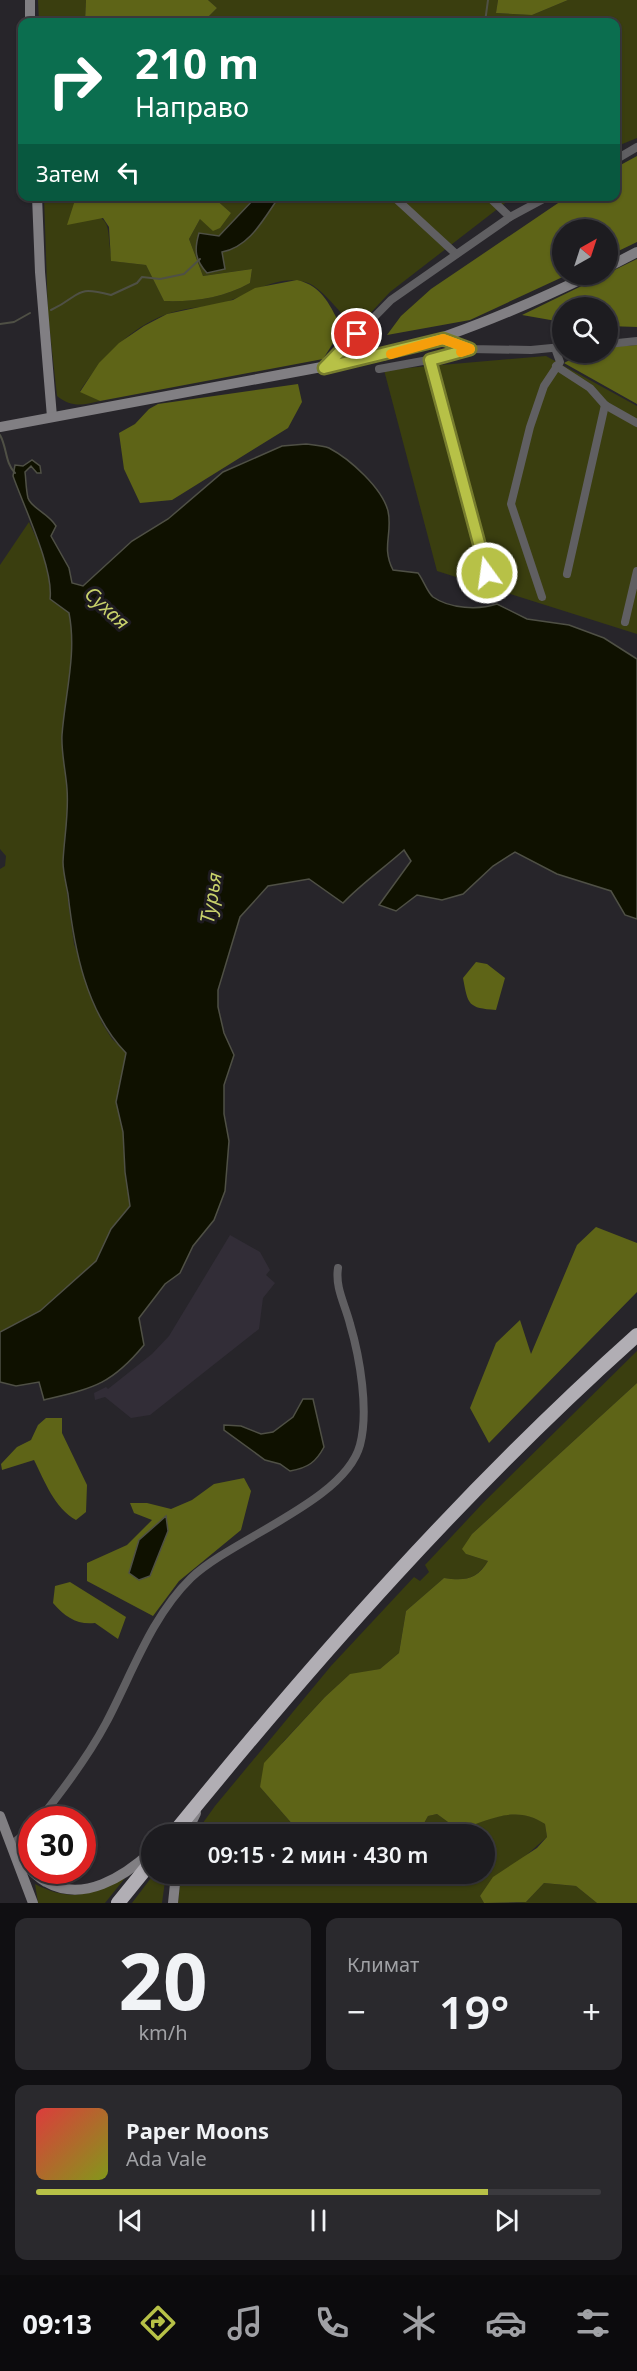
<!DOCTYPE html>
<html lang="ru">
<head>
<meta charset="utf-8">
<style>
	:root { --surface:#1d1c20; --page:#2a292d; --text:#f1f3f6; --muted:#a0a1a5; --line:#3b3a3e; --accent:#b7c147 }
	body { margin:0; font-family:"Noto Sans",sans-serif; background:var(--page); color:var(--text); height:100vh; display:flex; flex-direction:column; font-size:22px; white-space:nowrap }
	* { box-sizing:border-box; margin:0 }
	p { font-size:20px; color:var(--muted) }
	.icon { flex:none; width:33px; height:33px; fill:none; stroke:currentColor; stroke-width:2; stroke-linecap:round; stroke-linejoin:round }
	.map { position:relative; height:1903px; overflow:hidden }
	.panel { display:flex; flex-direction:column; gap:15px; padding:15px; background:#100f12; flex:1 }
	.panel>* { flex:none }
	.top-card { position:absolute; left:18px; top:18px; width:602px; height:183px; border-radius:12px; box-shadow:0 2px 4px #0004,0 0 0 2px var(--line); background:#0b6e4f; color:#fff; overflow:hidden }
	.needle { width:39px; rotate:39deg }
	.buttons { position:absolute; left:552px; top:219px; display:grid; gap:12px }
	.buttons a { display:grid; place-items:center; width:66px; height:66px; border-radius:50%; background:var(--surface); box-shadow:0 2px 4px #0004,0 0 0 2px var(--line); font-size:30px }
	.speed { position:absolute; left:18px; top:1806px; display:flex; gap:12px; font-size:30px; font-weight:700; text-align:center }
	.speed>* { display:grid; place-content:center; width:78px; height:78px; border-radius:50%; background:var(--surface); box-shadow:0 2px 4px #0004,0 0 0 2px var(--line); line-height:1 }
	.speed .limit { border:9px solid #d22; background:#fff; color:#111 }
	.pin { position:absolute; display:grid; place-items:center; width:51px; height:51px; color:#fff; margin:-26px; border:3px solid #fff; border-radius:50%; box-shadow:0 2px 6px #0007 }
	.me { position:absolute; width:66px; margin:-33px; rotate:346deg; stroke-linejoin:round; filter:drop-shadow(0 0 4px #0008) }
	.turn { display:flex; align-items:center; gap:21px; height:126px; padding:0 18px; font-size:27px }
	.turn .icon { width:78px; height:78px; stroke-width:2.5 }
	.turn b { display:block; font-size:42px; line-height:51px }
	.then { display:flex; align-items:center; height:57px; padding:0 18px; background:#0003; gap:12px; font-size:22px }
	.big { font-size:45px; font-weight:600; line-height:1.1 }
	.panel .tile { flex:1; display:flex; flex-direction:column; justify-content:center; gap:9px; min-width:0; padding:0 21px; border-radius:12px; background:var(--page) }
	.panel .dial { align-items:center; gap:0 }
	.dial b { font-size:78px; line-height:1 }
	.song { display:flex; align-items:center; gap:18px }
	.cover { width:72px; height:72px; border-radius:9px; background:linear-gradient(135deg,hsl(0 70% 55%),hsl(70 70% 35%)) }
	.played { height:6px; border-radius:3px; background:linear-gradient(90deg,var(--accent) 80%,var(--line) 80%) }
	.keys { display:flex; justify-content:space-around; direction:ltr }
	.heat { display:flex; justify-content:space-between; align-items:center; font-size:33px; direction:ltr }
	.panel .tiles { flex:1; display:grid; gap:15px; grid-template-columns:1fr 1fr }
	.tile:last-child { grid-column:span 2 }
	.trip { position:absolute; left:141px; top:1824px; width:354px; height:60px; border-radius:30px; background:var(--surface); box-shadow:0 2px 4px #0004,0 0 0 2px var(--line); font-weight:600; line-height:60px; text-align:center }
	.tabs { display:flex; height:96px; justify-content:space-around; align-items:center; background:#0c0b0d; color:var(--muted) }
	.tabs .icon { width:42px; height:42px }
	.tabs .on { color:var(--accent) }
	.tabs b { font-size:27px; color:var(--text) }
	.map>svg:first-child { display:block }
	.built { fill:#322d37 }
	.green { fill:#3a3e0f }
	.forest { fill:#5e6417; fill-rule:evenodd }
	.water { fill:#0f1100; stroke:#4f5045; stroke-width:1.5 }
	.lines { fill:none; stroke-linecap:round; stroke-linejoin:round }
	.stream { stroke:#4f5045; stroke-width:2 }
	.street { stroke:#605f62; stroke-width:8 }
	.secondary { stroke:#817f83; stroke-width:10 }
	.highway { stroke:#b1aeb4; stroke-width:14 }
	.route-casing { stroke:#777d2e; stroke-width:15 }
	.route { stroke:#b7c147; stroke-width:10 }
	.slow { stroke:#f59e0b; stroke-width:10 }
	.labels { text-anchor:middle; stroke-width:6; stroke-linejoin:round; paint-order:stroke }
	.water-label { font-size:20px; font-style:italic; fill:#c8d16b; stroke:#1e1b20 }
</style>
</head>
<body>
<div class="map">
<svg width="637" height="1903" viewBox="0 0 637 1903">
	<rect width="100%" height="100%" fill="#27252a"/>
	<path class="built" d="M230,1235L260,1252L270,1270L266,1275L275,1283L263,1298L259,1329L150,1415L131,1418L105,1397L95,1400L94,1393L106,1387L108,1389L152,1354L169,1336Z"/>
	<g class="green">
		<path d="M38,0H86L85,22H39Z"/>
		<path d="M208,0H498L496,13L532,15L568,0H637V138L615,147V22H203L217,8Z"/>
		<path d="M44,197H76L75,202C116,225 105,218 112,261L146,265L164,301C194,302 223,298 250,283L252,269L203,276L189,239L200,219L231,213L213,197H256L219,236L199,233L222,252C254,237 259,224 279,197H513L390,292L365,319L348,320C339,311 320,287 308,283C283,274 257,290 234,299C214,308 189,306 167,314C129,328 102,358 80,391L100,401C83,405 72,408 57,396L48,314Z"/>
		<path d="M546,356L637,406V634L437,571L384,370Z"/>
		<path d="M29,522L43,553L51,590L69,613L72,629L71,661L62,738L67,789V830L63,864L74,944L102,1023L112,1039L126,1052L116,1102L123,1132L125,1172L130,1206L111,1229L96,1261L40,1311L0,1332V869L5,866L6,856L0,849V565Z"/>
		<path d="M637,1351V1383L472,1534L466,1554L488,1561C476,1580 465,1581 444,1578L406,1611L399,1653L380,1669L349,1675L325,1697L283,1742L260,1787L301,1834H195L215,1806L331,1666L414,1577L420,1581L429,1572L425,1565L483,1503Z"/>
		<path d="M437,1814L459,1830C490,1819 516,1804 545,1824L547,1837L480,1896L484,1903H178L181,1874H334L337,1877L362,1874H484V1834H418L428,1816Z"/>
		<path d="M154,1874H166L162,1903H132Z"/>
		<path d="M125,1878L105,1903H38L35,1884C72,1903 89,1894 125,1878Z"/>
		<path d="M544,1883L576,1886L597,1903H516L526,1902Z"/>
	</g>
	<g class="forest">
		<path d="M86,0H208L217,8L203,22H85Z"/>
		<path d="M498,0H568L532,15L496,13Z"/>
		<path d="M637,156V242L608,256V230H562V274L567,275L470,320L387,335L401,316L431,289L567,197L615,196V168Z"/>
		<path d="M76,197H213L231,213L220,228L213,231L200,219L189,239L203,276L252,269L250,283C223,298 194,302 164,301L146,265L111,261L109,227L103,218L67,225Z"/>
		<path d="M637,259V327L608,326V308H562V322L522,315Z"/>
		<path d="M297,280C323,286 331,307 342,329L323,359L100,401L80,392L99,363L119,343L144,326L167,314L233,300L255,288Z"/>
		<path d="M637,345V404L564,363L583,353L608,352V347Z"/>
		<path d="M298,384L302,402L288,428L172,500L140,503L124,469L119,433L135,424L149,409L158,404Z"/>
		<path d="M476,962L487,964L505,978L496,1010C468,1008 468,1005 463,978Z"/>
		<path d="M596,1227L637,1243V1292L489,1443L470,1408L496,1343L520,1320L531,1354L577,1245Z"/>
		<path d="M637,1383V1903H597L576,1886L544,1883L526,1902L484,1903L480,1896L493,1877L537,1848L547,1837L545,1824C516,1804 489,1820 459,1830L437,1814L428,1816L418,1834H301L260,1787L264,1763L325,1697L350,1674L380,1669L399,1653L406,1611L444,1578C464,1581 477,1580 488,1561L466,1554L462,1549L472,1534Z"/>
		<path d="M46,1418H62V1433L87,1485L86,1512L76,1520C55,1509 44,1480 34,1460L2,1470L1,1464L17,1447L31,1440L38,1425Z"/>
		<path d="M244,1478L251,1491L241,1530L179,1581L153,1616L87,1581V1563L127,1545L152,1520L134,1513L130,1503H147L171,1509L192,1500L214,1484ZM166,1516L168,1531L150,1576L139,1580L129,1573L139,1540Z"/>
		<path d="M70,1582L126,1617L118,1639L95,1623C77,1625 65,1617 53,1603L55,1586Z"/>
	</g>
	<g class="water">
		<path d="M256,197H279C264,218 250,247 222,252L225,269L207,273C195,260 194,250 199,233L219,236Z"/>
		<path d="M306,444C313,445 322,445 329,448C350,459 382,488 388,511C393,533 381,547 393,570L418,573C423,579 427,592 433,597C450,609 479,610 497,604L527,619L569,625L604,638L637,659V919L625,915L611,891L557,874L515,852L493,866L463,894L442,900L417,895L396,911L379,905L411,861L404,850C384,868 362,883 343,903L309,879L268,886L240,917L218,990V1007L224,1033L234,1055L224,1085V1114L229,1141L225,1191L214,1220L193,1246L180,1273L165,1284L139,1318L144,1345C111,1385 93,1388 44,1400L39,1382L16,1386L0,1382V1332L40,1311L96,1261L111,1229L130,1206L125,1172L123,1132L116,1102L126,1053C86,1012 74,948 68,894C66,883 63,872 63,862C64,838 69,814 67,789C66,772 61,753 62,735C65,694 77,654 69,613L50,599C54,569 24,507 13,476L15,465L23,466L32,460L40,466L41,473H37L31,466L25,472C26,480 26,490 28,498C31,508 48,513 56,526L51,536L69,568L72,583L83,586L132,541L168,519L223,472L282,446Z"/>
		<path d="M303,1399H313L324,1447C316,1462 308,1468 290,1471L280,1464L265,1460L224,1430V1425L241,1426L261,1434L273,1432L293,1417Z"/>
		<path d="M166,1516L168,1531L150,1576L139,1580L129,1573L139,1540Z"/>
	</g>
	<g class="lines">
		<g class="stream">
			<path d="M485,22L488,0"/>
			<path d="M51,310C83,295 73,285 111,295L137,283L142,277L160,279L184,274L200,259"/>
			<path d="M0,324L14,322L30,313"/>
			<path d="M0,435C7,447 5,463 15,473"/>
		</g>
		<g class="street">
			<path d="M615,160L637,147"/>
			<path d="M393,196L456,254"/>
			<path d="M488,196L510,217"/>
			<path d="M443,339L470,349L531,350L562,347"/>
			<path d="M608,344L637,341"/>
			<path d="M430,360L487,573"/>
			<path d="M327,365L391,300L510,217L549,196"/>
			<path d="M556,366L590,388L605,405L637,423"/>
			<path d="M379,369L450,356L470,349"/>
			<path d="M567,574L605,405"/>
			<path d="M542,597L511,504L530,427L544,386L560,362L555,348"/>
			<path d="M625,622L637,571"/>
			<path d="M39,1820C63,1790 88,1757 106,1723C132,1674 151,1617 191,1578C233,1538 345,1501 360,1445C369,1411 360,1358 350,1324C345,1304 335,1288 338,1268"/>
			<path d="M12,1844L32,1828"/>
		</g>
		<g class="secondary">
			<path d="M30,0V22"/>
			<path d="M37,196L40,272L52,417"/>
			<path d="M608,267L637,252"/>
			<path d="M0,427L386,355C458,335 524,307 592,274"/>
			<path d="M0,1816L33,1903"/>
			<path d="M186,1834L196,1813"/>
			<path d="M15,1853C25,1863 33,1875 46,1882C83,1903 124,1877 152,1851"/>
			<path d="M173,1903L176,1874"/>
		</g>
		<g class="highway">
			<path d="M173,1834C316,1658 467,1487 637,1335"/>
			<path d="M118,1903L152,1861"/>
		</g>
	</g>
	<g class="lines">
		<defs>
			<path id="route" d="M357,334L324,368L443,339L470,349L430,360L487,573"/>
		</defs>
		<use href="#route" class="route-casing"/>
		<use href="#route" class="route"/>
		<path class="slow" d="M391,354L443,339L470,349L461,352"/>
	</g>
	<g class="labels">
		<g class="water-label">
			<text transform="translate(107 608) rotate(43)" y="7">Сухая</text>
			<text transform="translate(211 898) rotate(-81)" y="7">Турья</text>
		</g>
	</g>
</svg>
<div class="buttons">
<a><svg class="needle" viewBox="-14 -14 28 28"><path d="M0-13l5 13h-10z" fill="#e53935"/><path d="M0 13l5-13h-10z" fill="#a0a1a5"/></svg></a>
<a><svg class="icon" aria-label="search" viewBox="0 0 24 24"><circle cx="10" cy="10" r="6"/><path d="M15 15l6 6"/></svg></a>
</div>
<div class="speed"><div class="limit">30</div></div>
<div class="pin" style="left:357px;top:334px;background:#d93025"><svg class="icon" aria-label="arrive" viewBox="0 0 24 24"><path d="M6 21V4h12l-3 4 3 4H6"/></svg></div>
<svg class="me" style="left:487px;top:573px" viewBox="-20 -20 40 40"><circle r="17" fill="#b7c147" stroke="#fff" stroke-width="3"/><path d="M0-11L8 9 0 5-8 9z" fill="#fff"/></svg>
<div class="trip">09:15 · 2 мин · 430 m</div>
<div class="top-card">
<div class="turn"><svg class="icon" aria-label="right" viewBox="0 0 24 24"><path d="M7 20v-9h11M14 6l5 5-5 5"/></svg><div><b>210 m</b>Направо</div></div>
<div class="then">Затем<svg class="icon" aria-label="left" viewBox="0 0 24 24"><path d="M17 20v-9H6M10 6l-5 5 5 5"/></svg></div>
</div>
</div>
<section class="panel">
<div class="tiles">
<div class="tile dial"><b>20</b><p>km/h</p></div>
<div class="tile"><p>Климат</p>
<div class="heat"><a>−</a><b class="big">19°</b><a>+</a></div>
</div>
<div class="tile">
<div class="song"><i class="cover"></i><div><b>Paper Moons</b><p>Ada Vale</p></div></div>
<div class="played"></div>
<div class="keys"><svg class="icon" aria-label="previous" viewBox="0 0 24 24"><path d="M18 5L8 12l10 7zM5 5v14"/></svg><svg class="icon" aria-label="pause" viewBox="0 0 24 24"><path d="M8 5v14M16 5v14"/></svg><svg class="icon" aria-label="next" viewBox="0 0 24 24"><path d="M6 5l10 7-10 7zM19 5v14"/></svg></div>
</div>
</div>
</section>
<nav class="tabs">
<b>09:13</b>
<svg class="icon on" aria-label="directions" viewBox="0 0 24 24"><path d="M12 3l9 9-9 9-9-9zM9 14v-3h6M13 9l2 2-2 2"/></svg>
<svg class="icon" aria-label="music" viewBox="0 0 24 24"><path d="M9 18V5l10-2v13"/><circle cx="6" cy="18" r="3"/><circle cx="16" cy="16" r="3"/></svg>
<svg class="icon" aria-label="phone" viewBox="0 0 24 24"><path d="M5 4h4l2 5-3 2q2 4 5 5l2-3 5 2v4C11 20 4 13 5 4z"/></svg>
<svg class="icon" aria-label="climate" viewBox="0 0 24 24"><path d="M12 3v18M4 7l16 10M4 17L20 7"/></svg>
<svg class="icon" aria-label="car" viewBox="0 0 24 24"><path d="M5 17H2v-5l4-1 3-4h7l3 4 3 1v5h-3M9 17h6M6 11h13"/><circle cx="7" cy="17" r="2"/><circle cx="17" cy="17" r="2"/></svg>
<svg class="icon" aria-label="filters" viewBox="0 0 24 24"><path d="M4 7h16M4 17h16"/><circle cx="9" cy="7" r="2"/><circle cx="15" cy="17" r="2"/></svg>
</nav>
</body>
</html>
